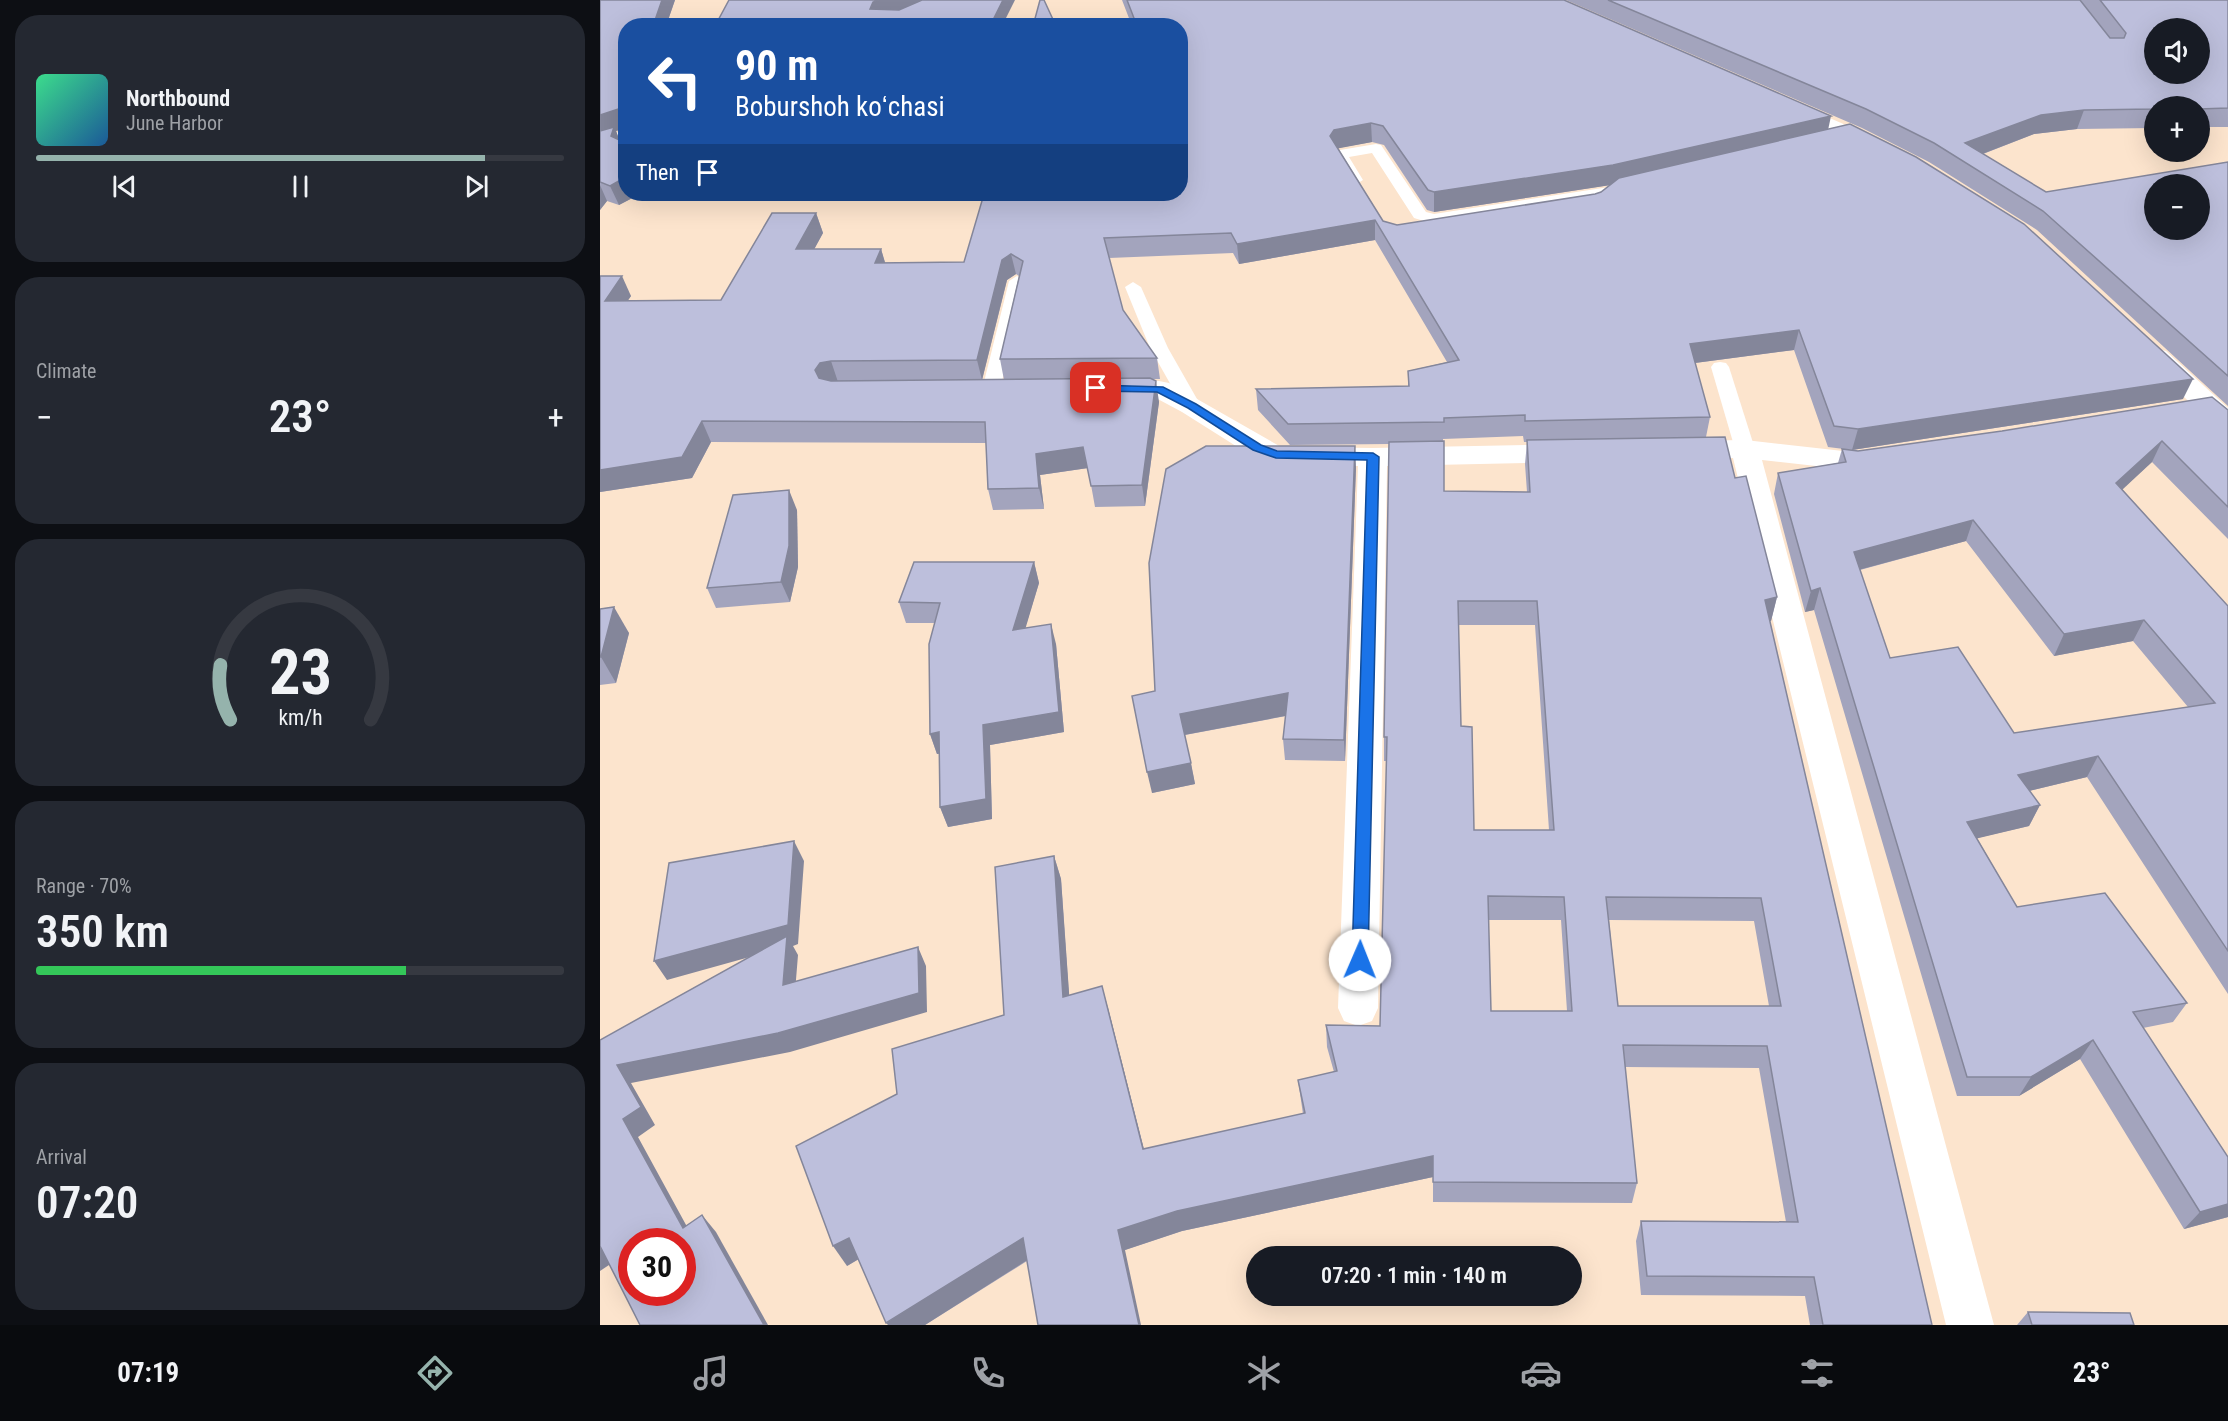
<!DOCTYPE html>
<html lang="en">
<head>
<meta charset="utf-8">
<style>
	:root { --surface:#171b24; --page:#242831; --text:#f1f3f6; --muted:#9ea1a6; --line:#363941; --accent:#95b3ac }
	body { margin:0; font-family:"Roboto Condensed",sans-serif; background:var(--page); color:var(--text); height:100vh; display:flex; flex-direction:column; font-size:22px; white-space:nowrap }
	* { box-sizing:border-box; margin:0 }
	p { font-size:20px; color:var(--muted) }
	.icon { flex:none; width:33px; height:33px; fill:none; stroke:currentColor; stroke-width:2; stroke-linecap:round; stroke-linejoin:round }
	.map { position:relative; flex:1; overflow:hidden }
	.details { display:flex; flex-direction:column; gap:15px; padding:15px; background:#0d0f14; width:600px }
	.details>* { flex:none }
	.hud { position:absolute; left:18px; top:18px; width:570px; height:183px; border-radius:24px; box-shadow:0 6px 24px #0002; background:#1a4fa0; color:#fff; overflow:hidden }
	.fabs { position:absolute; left:1544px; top:18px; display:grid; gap:12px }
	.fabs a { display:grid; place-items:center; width:66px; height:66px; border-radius:50%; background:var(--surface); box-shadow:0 6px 24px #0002; font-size:30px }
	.speed { position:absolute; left:18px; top:1228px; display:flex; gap:12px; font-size:30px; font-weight:700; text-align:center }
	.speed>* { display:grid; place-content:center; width:78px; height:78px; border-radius:50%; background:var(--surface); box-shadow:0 6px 24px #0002; line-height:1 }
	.speed .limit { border:9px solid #d22; background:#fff; color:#111 }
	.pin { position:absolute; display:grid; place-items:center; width:51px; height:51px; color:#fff; margin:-26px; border-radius:12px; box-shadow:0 3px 9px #0006 }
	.me { position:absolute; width:66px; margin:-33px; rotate:1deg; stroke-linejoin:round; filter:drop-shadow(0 0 4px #0008) }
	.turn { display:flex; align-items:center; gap:21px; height:126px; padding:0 18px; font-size:27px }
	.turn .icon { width:78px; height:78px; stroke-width:2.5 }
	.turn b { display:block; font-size:42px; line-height:51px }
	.then { display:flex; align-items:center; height:57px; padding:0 18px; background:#0003; gap:12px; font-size:22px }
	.big { font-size:45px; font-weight:600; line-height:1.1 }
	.details .widget { flex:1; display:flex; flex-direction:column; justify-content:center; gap:9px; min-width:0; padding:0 21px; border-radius:24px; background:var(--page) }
	.details .dial { align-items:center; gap:0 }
	.dial svg { height:156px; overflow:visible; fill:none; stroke:var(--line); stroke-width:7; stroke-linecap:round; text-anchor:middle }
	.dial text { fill:var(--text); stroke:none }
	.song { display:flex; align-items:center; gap:18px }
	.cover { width:72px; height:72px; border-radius:9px; background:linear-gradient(135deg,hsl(150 70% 55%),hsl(210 70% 35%)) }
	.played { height:6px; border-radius:3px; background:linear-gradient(90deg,var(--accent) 85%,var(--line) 85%) }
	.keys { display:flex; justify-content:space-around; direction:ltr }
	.heat { display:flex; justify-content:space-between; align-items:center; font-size:33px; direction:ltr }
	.charge { height:9px; border-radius:4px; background:linear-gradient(90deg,#34c759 70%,var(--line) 0) }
	.trip { position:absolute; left:646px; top:1246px; width:336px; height:60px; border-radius:30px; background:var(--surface); box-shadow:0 6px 24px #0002; font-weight:600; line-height:60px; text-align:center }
	.dock { display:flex; height:96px; justify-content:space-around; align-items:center; background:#090b0e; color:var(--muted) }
	.dock .icon { width:42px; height:42px }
	.dock .active { color:var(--accent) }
	.dock b { font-size:27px; color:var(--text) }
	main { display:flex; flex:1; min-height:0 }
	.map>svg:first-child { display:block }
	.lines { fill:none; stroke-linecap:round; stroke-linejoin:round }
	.lane { fill:#fff; fill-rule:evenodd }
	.street { fill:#fff; fill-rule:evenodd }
	.wall { fill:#a3a4bd; fill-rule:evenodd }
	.shaded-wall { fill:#84869a }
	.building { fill:#bdbfdc; stroke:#84869a; stroke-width:1.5; fill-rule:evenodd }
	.route { fill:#1a73e8; stroke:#114b97; stroke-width:1.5 }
</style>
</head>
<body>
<main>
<section class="details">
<div class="widget">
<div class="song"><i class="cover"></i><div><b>Northbound</b><p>June Harbor</p></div></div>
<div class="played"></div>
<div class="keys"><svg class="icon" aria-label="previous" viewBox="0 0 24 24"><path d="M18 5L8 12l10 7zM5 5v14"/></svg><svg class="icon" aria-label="pause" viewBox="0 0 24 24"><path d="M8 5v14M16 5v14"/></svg><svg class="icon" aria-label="next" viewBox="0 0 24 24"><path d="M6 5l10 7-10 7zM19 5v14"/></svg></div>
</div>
<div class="widget"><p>Climate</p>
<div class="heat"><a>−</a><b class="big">23°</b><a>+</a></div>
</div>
<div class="widget dial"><svg viewBox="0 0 100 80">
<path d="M14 69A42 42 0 1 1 86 69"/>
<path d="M14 69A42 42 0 0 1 9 41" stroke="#95b3ac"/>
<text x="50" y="56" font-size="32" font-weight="700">23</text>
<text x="50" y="72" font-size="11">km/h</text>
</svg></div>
<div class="widget"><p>Range · 70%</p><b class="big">350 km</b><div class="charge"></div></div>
<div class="widget"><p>Arrival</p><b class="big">07:20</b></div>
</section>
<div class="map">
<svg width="1628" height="1325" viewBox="0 0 1628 1325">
	<rect width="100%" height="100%" fill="#fce4cd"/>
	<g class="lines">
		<g class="lane">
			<path d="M776,144L781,145L826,212L834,214L1009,187L1017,192L1009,197L834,224L814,218L772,153L749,157L763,180L755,185L750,183L733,154L740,150Z"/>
			<path d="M417,276L425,281L400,390L398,394H384L382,390L409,281Z"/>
			<path d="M533,282L541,287L568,348L601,406L599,410H585L550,348L525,287Z"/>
			<path d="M1120,362L1126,363L1129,367L1155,449L1152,453H1138L1135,449L1111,367L1114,363Z"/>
		</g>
		<g class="street">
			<path d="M1188,100L1285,142L1288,147L1285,152L1277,154L1269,152L1181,110L1178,106L1181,102Z"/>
			<path d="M26,130V143L0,150V137Z"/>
			<path d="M1557,349L1566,351L1628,408V431L1618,429L1548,363L1544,357L1548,351Z"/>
			<path d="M512,380L559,381L569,383L681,447L773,448L970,444L980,447L984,453L980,459L970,462L787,466L778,1008L772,1021L758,1026L744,1021L738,1008L758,466H702L666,461L647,453L582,412L554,397L502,394L499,388L502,382Z"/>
			<path d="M1145,440L1252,452L1284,448L1294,451L1298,457L1294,463L1252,470L1162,460L1394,1325H1346L1133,458L1082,459L1072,456L1068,450L1072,444L1082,441Z"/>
		</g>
	</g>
	<g class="wall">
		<path d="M0,0H75L66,26H26V128L16,131L19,140L26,194H40L19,205L7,201L0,210Z"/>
		<path d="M522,0H964L1228,129L1583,399L1252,450L1228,447L1194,350L1095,363L1110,417L1106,437L1135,478L1177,597L1171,621H1170L1332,1325H1210L1205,1296L1041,1295L1036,1241L1041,1221L1186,1222L1159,1068L1025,1067L1037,1183L1032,1203L833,1202V1177L582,1231L525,1250L427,1261L325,1325L259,1259L247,1266L297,1094L404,1015L454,856L461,879L469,996L508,1008L544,1149L703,1114L698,1080L734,1072L727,1047L726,1025L780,1026L787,761H784V737L789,444L690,445L658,410L656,389L808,386V371L847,362L775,240L639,264L633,253L509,258L523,310L557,358L560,379H551L559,402L545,506L495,507L488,468L440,475L444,509L393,510L388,489L386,443L111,442L92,478L0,492V276L31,296L28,300H121L216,213L223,233L214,249H281L285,263L364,262L580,26H532ZM772,142L784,145L827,210L834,212L1010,185L1001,192L995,194L797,225L783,221L738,148ZM416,274L419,276L400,359L404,380H382L407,280ZM923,436L924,442H927L925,464L927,492L844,491L843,439ZM858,625H935L949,830H874L861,726ZM888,920H961L967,1011H891ZM1009,920L1154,921L1169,1006H1018Z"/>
		<path d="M966,0H1628V127H1599V106H1554V128L1477,129L1434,134L1383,154L1446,192L1628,162V406L1437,230L1329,162L1262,128Z"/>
		<path d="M1627,410H1628V539L1552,462L1522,489L1628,606V994L1487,777L1429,791L1440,805L1429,826L1377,838L1417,907L1587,1003L1573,1022L1543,1028L1628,1217L1584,1229L1480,1059L1419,1096H1357L1214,610L1205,612L1174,494L1178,473L1238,463L1242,449L1258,451ZM1366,541L1454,656L1533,641L1588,707L1414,733L1290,658L1260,570Z"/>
		<path d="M756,467L745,761L685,760L683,739L686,716L585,735L595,784L552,793L555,691Z"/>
		<path d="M197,510L198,567L190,602L116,608L107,588Z"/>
		<path d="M434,562L439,583L425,628L456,644L464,732L390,745L392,819L348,827L340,807V754H337L330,734L335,623H306L299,602Z"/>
		<path d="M0,609L29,633L16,683L0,685Z"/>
		<path d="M1428,1312L1534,1325H1417Z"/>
	</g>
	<g class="shaded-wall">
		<path d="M62,0H75L66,26H53Z"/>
		<path d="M279,0H333L278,20L270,9L273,2Z"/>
		<path d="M403,0H415L402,26H390Z"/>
		<path d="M26,97V123L20,111Z"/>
		<path d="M18,109L25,128L16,131L22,146L0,136V115Z"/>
		<path d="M1484,110L1477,129L1434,134L1364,161L1365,143L1441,115Z"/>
		<path d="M1231,116L1227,135L1011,185L834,212V192Z"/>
		<path d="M771,123L772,142L735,149L730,136L734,130Z"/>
		<path d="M26,177V194H40L19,205L10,186Z"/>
		<path d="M0,185L7,201L0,210Z"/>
		<path d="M216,213L223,233L203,270L196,249Z"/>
		<path d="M775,220V240L639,264L637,244Z"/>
		<path d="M281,249L287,269L275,263Z"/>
		<path d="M411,254L416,274L407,280L382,380L377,360L402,260Z"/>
		<path d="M22,276L31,296L14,321L5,301Z"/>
		<path d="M1199,330L1194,350L1087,364L1090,344Z"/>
		<path d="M231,361L238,382L222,391L215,370L220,363Z"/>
		<path d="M1593,379L1583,399L1252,450L1258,429Z"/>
		<path d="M556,381L559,402L545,506L542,485Z"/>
		<path d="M102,421L111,442L92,478L0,492V470Z"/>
		<path d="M1562,441L1552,462L1507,504L1516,483Z"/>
		<path d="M755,446L756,467L745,761L744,740Z"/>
		<path d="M483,447L488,468L440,475L444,509L439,488L436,454Z"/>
		<path d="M189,490L197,510L198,567L190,602L181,582Z"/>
		<path d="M1373,520L1366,541L1247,573L1254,552Z"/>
		<path d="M434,562L439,583L419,650L413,630Z"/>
		<path d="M1220,588L1214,610L1205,612L1211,591Z"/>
		<path d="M1177,597L1171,621L1159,624L1165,600Z"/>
		<path d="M14,607L29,633L16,683L1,657Z"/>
		<path d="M1544,620L1533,641L1454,656L1464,634Z"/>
		<path d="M451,624L456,644L464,732L390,745L392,819L348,827L340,807L383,725Z"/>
		<path d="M688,693L690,715L584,735L580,714Z"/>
		<path d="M339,732L347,752L337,754L330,734Z"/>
		<path d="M1498,756L1487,777L1408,796L1418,775Z"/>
		<path d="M591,763L595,784L552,793L547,772Z"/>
		<path d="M1440,805L1429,826L1358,843L1367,822Z"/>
		<path d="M194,841L204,861L198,944L193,946L198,955L194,1004L183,985L186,947L67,980L54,961Z"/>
		<path d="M454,856L461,879L471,1020L463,997Z"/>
		<path d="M318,947L326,966L327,1012L190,1052L31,1083L55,1125L38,1137L97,1245L83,1228L23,1119L17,1065Z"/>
		<path d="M502,986L508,1008L549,1170L543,1149Z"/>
		<path d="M1493,1040L1480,1059L1419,1096L1431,1077Z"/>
		<path d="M833,1156V1177L582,1231L525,1250L541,1325H539L518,1230L577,1211Z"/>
		<path d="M1628,1204V1217L1584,1229L1600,1212Z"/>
		<path d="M102,1215L116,1232L168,1325H164Z"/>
		<path d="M249,1238L262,1257L247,1266L233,1246Z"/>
		<path d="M423,1238L432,1257L325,1325H288L286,1323Z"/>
		<path d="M0,1245L15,1261L0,1271Z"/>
	</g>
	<g class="building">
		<path d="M0,0H62L53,26H26V97L20,111L18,109L0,115Z"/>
		<path d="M129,0H279L273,2L270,9L299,10L322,0H403L390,26H115Z"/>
		<path d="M440,0H444L456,26H433Z"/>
		<path d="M527,0H964L1231,116L1013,165L834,192L828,190L783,126L771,123L734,130L730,136L783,221L797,225L995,194L1001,192L1019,178L1250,124L1316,157L1424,224L1593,379L1258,429L1234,426L1199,330L1090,344L1110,417L925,421V415L844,418V422L688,424L656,389L809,386L808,371L859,360L775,220L637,244L631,233L504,238L523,310L557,358L400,359L423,261L411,254L402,260L377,360L231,361L220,363L215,370L219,378L231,381L550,378L556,381L542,485L491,486L483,447L436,454L439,488L388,489L385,422L102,421L82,457L0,470V276H22L5,301L121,300L172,213H216L196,249H281L275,263L364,262L384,194H580V26H537Z"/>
		<path d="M1008,0H1480L1510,38H1524L1526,33L1500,0H1628V108L1599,109V106H1554V109L1484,110L1441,115L1365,143L1446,192L1628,162V376L1443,211L1334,143L1266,109ZM1554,28H1599V74H1554ZM1554,184H1599V230H1554Z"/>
		<path d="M14,127L11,136L26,143V177L10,186L0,182V131Z"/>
		<path d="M1612,397L1628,410V507L1562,441L1516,483L1628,606V951L1498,756L1418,775L1440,805L1367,822L1417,907L1505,893L1587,1003L1533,1012L1628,1157V1204L1600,1212L1493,1040L1431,1077H1367L1220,588L1211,591L1178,473L1246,462L1242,449L1258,451L1402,431ZM1373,520L1464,634L1544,620L1615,703L1414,733L1358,647L1290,658L1254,552Z"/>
		<path d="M1125,437L1135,478L1146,476L1177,597L1165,600L1332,1325H1223L1214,1277L1047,1276L1041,1221L1198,1222L1167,1046L1023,1045L1037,1183L833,1182V1156L577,1211L518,1230L539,1325H438L423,1238L286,1323L249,1238L233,1246L196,1146L297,1094L292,1049L404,1015L395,867L454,856L463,997L502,986L543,1149L705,1113L698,1080L737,1071L726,1025L780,1026L787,737H784L789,442L844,441V491L930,492L927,440ZM858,601H937L954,830H874L872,727L861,726ZM888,896L964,897L972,1011H891ZM1006,897L1161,898L1181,1006H1018Z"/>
		<path d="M606,446H755L744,740L683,739L688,693L580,714L591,763L547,772L532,696L555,691L549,563L566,469Z"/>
		<path d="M189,490V546L181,582L107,588L133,495Z"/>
		<path d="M314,562H434L413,630L451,624L459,712L383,725L386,799L340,807L339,732L330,734L329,644L340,603L299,602Z"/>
		<path d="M14,607L1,657H0V609Z"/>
		<path d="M194,841L188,925L54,961L69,863Z"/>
		<path d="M187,936L183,985L318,947L319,993L178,1033L17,1065L41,1107L23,1119L83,1228L102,1215L164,1325H40L0,1246V1040ZM32,1242H82V1293H32Z"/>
		<path d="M1428,1312L1530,1313L1534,1325H1432Z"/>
	</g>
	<path class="route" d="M496,385L563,387L596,404L661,445L677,451L773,453L779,457L768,960L766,965L760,967L754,965L752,960L767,460L676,458L653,450L588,408L557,392L493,391L491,388Z"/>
</svg>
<div class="fabs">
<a><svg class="icon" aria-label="sound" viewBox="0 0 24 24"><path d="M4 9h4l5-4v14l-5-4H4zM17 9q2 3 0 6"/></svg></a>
<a>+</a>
<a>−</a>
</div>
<div class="speed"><div class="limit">30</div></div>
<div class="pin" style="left:496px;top:388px;background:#d93025"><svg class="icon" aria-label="arrive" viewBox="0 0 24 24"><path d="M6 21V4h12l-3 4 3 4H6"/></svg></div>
<svg class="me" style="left:760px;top:960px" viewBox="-20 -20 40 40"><circle r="19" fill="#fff"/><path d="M0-13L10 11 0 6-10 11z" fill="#1a73e8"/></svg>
<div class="trip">07:20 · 1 min · 140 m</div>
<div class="hud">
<div class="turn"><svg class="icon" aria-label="left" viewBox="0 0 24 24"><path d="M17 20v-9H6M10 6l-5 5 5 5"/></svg><div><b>90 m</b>Boburshoh koʻchasi</div></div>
<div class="then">Then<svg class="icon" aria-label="arrive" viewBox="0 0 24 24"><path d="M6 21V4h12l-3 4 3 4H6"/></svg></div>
</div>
</div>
</main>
<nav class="dock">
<b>07:19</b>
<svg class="icon active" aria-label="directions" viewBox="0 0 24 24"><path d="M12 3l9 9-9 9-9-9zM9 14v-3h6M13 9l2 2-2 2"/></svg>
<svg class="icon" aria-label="music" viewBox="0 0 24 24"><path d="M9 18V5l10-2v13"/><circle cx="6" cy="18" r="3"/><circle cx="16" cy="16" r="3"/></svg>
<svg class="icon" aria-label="phone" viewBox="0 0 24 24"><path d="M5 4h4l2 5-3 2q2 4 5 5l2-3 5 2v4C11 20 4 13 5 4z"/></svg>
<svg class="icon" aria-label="climate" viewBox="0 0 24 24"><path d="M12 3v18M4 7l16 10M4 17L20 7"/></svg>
<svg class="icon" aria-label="car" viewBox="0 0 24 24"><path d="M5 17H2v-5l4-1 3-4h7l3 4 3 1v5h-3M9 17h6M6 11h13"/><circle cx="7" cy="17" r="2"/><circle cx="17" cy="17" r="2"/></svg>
<svg class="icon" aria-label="filters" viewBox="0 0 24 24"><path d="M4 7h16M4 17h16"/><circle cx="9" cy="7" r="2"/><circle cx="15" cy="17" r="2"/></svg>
<b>23°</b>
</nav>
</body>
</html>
